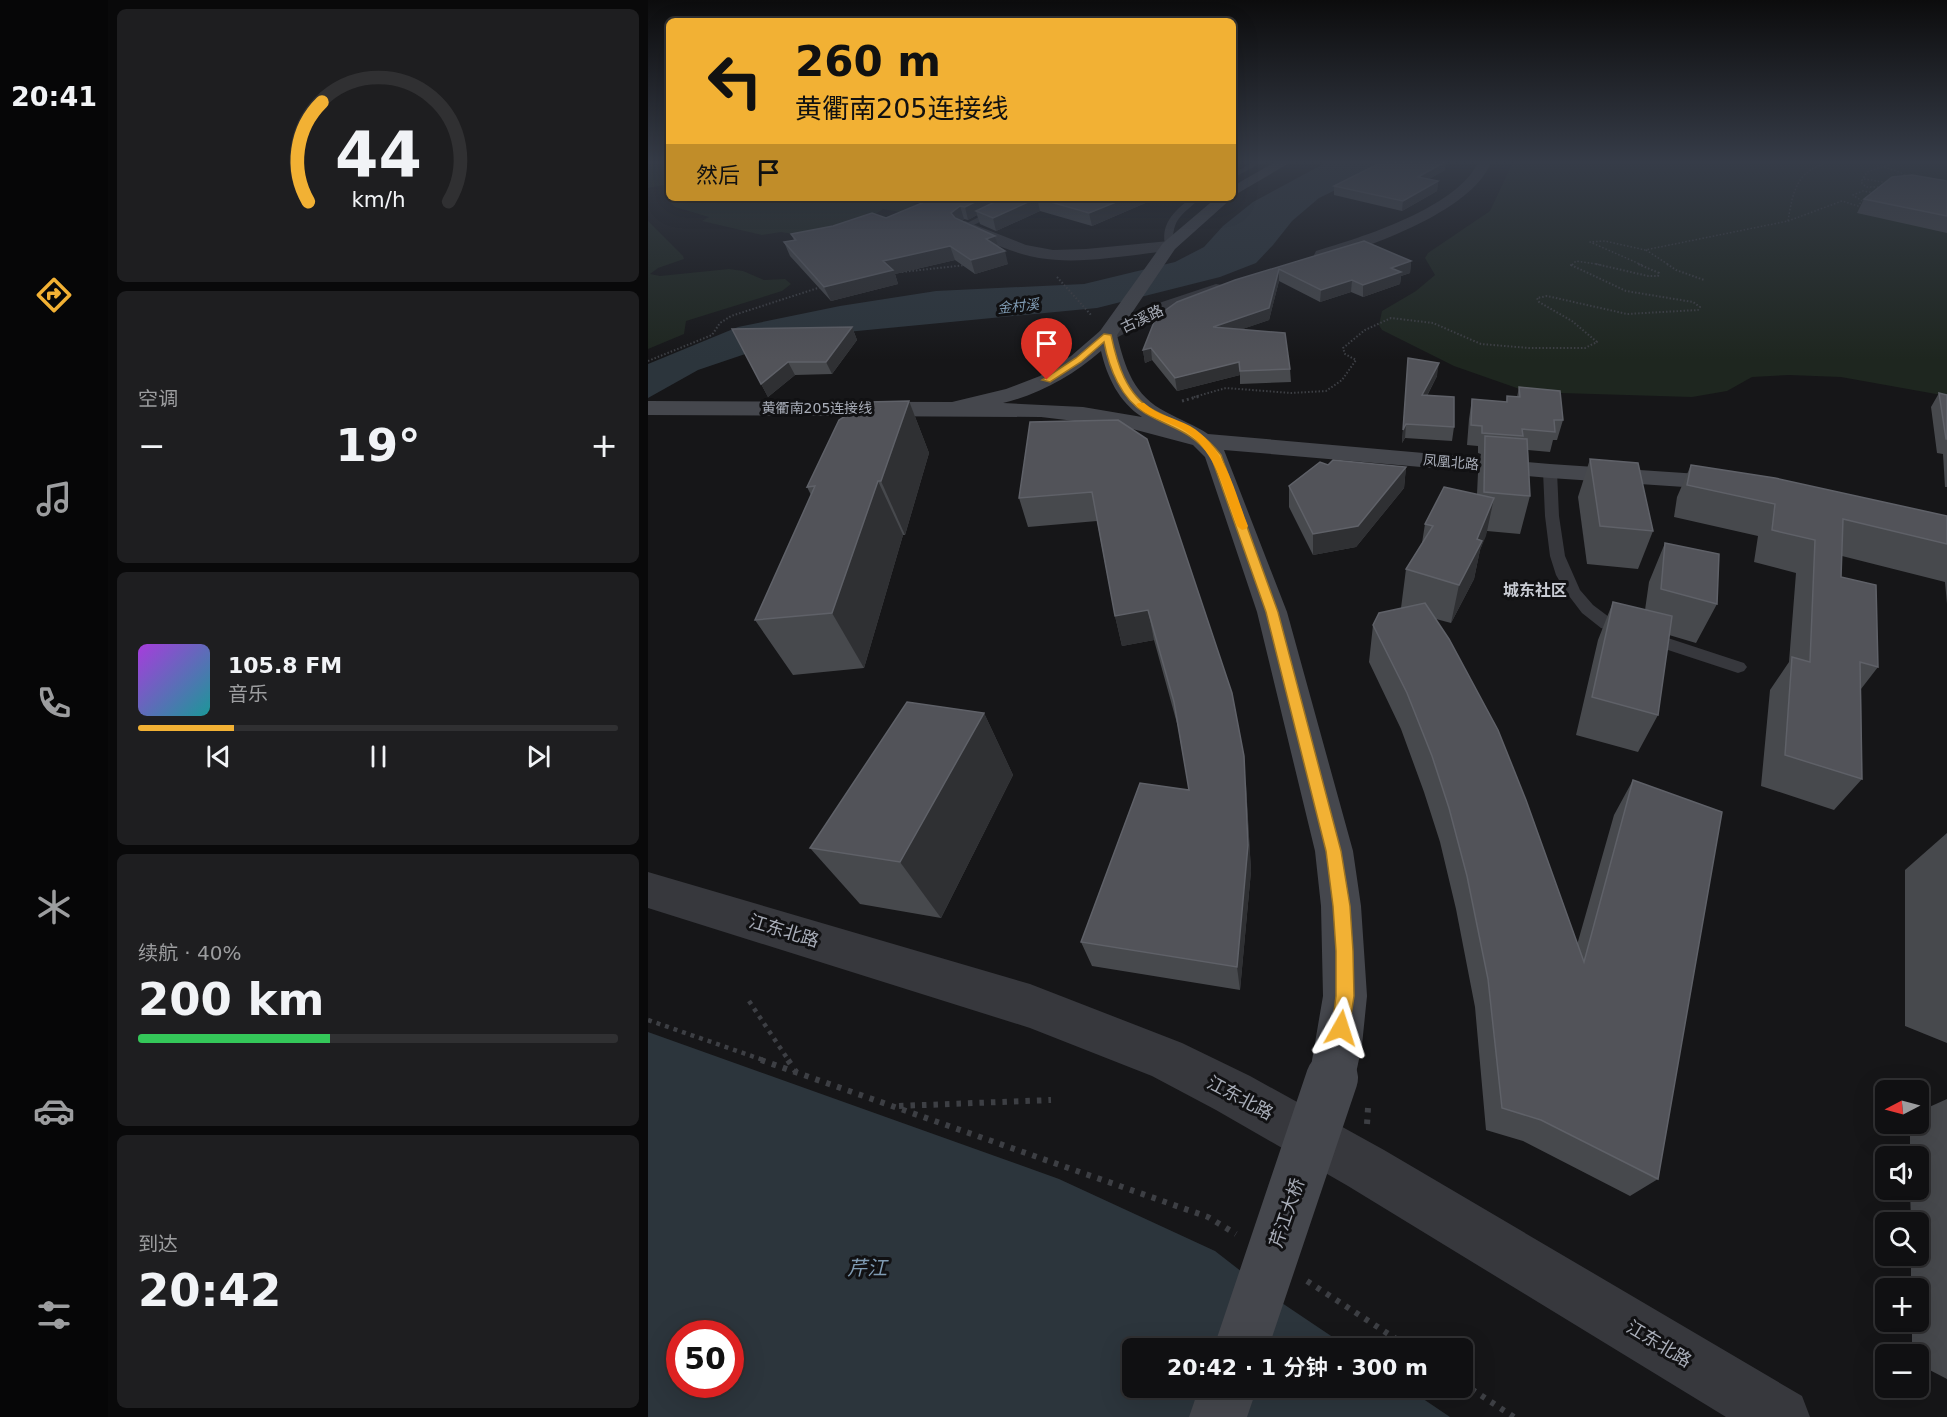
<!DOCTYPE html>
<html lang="zh">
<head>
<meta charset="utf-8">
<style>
	:root { --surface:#101012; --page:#1e1e20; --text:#f1f3f6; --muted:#9c9d9f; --line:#303032; --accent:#f2b134 }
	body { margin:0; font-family:"DejaVu Sans","Noto Sans SC",sans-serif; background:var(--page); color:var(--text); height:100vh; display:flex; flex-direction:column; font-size:22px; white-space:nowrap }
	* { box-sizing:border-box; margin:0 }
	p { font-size:20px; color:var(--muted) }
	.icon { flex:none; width:33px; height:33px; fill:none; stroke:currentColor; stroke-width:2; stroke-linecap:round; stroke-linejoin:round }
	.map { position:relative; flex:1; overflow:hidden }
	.sheet { display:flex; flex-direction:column; gap:9px; padding:9px; background:#09090a; width:540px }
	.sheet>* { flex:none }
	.top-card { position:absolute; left:18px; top:18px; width:570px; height:183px; border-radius:9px; box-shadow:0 6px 24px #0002,0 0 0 2px var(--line); background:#f2b134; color:#111; overflow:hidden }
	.needle { width:39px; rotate:264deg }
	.tools { position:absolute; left:1227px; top:1080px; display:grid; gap:12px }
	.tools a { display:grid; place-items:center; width:54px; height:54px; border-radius:9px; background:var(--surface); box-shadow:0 6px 24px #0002,0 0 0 2px var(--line); font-size:30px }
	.speed { position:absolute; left:18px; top:1320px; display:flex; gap:12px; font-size:30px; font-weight:700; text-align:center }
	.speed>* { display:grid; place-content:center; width:78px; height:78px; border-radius:50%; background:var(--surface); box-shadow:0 6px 24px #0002,0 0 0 2px var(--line); line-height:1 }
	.speed .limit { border:9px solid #d22; background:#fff; color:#111 }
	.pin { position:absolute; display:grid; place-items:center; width:51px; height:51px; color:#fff; margin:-62px -26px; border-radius:50% 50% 50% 0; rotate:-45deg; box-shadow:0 0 6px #0007 }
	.pin .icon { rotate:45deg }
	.me { position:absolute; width:66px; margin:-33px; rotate:6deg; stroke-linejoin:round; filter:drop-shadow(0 0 4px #0008) }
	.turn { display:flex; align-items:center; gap:21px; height:126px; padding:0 30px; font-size:27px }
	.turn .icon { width:78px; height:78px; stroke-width:2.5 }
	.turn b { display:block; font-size:42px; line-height:51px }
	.then { display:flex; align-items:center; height:57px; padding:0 30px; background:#0003; gap:12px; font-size:22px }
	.big { font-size:45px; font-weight:600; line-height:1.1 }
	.sheet .card { flex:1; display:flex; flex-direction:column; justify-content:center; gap:9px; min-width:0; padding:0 21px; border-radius:9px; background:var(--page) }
	.sheet .dial { align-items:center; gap:0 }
	.dial svg { height:156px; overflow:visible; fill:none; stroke:var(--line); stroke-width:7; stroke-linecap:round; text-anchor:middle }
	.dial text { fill:var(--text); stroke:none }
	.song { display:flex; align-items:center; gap:18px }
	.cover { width:72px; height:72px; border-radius:9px; background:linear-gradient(135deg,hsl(280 70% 55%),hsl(180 70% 35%)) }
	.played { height:6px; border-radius:3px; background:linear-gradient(90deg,var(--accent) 20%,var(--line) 20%) }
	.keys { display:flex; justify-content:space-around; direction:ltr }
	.heat { display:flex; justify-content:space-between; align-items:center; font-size:33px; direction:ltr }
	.charge { height:9px; border-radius:4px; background:linear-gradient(90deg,#34c759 40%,var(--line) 0) }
	.trip { position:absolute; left:474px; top:1338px; width:351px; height:60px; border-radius:9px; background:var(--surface); box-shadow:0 6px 24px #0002,0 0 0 2px var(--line); font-weight:600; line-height:60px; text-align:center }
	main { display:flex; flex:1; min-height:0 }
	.tab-bar { display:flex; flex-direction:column; width:108px; justify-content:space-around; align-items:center; background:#060607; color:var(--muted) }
	.tab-bar .icon { width:42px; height:42px }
	.tab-bar .active { color:var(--accent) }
	.tab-bar b { font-size:27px; color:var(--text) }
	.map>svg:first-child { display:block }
	.green { fill:#1e261f }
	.water { fill:#2c353c; fill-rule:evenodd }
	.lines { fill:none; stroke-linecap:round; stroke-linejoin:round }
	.path-far4 { stroke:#3d3f44; stroke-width:1.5; stroke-dasharray:1.5 2; stroke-linecap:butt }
	.path-far3 { stroke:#3d3f44; stroke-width:2; stroke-dasharray:1.5 2; stroke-linecap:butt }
	.path-far2 { stroke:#3d3f44; stroke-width:3; stroke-dasharray:2 3; stroke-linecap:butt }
	.path-far1 { stroke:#3d3f44; stroke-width:4.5; stroke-dasharray:4 5; stroke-linecap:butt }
	.path { stroke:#3d3f44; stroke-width:6; stroke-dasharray:4.5 7; stroke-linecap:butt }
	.lane { fill:#37383d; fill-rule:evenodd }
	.street { fill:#37383d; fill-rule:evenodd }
	.secondary { fill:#45474d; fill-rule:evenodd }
	.secondary-bridge { stroke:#45474d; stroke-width:52 }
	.wall { fill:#47494d }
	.shaded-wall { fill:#2f3033 }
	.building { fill:#525359; stroke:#5f6168; stroke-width:1.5 }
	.route { fill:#f2b134; stroke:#9d7322; stroke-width:1.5 }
	.slow { fill:#f59e0b }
	.labels { text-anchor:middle; stroke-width:6; stroke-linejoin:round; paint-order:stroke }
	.far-water-label { font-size:14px; font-style:italic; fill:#7f9bb3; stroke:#111113 }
	.far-street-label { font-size:14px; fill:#a8adb8; stroke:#111113 }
	.street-label { font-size:15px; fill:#a8adb8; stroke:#111113 }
	.neighbourhood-label { font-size:16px; font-weight:bold; fill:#c9ccd4; stroke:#111113 }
	.near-street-label { font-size:18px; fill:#a8adb8; stroke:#111113 }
	.near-water-label { font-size:20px; font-style:italic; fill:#7f9bb3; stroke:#111113 }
</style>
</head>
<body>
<main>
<nav class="tab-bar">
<b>20:41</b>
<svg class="icon active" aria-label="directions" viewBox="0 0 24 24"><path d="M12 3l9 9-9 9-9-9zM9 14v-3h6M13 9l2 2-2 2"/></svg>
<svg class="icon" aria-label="music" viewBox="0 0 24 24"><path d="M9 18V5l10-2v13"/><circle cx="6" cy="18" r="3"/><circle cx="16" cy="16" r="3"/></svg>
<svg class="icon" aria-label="phone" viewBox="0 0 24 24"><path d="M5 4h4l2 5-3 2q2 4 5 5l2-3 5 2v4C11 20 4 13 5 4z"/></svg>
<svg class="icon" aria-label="climate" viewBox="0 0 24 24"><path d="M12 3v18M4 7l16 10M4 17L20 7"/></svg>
<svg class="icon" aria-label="car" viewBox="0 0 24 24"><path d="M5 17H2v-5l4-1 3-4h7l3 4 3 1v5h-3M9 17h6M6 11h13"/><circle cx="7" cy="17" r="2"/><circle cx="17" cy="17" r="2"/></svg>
<svg class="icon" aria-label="filters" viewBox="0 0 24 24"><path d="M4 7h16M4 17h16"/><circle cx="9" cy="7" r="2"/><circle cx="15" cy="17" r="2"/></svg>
</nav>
<section class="sheet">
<div class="card dial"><svg viewBox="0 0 100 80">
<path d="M14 69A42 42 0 1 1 86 69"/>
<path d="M14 69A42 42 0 0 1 21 18" stroke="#f2b134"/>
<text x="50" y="56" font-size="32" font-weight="700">44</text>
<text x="50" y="72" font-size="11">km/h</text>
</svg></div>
<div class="card"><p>空调</p>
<div class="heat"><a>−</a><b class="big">19°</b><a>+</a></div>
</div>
<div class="card">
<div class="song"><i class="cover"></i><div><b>105.8 FM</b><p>音乐</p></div></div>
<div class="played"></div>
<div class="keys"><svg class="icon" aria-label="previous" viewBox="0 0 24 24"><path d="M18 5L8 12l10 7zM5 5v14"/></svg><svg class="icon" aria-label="pause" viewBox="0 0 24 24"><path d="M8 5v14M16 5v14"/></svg><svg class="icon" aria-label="next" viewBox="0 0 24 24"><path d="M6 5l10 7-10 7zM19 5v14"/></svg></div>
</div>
<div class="card"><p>续航 · 40%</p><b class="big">200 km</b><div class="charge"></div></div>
<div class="card"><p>到达</p><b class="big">20:42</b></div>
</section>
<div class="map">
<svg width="1299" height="1417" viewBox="0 0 1299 1417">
	<rect width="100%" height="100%" fill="#161618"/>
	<g class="green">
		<path d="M0,162H21V184L0,188Z"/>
		<path d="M865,162H1299V396L1193,377L1141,375L1104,377L1079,391L1044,397L880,392L806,366L734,330L731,325L734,311L768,291L787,275L777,258L780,253L842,211Z"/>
		<path d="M25,198H238L279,206L263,214L235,209L216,222L146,234L133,232L114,235L54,221L61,217L27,207L22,202Z"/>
		<path d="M0,221L35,256L36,259L10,268L2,274L12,276L81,269L95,271L116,280L137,279L143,284L134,291L38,321L36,334L0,349Z"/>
	</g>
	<g class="water">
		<path d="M679,162H745L671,198L644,221L625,245L608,263L572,277L449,308L178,334L112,349L50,370L0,398V364L90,327L192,306L288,291L436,284L527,262L556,247L575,226L605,202Z"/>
		<path d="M0,1032L411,1179L567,1251L634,1303L701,1348H484V1388H759L802,1417H0ZM32,1334H82V1384H32Z"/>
	</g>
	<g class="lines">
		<g class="path-far4">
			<path d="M1223,162C1236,169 1250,169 1262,178"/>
			<path d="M1291,162L1299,165"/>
			<path d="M1216,179L1241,183"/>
			<path d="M1234,187H1218L1213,182L1219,172L1248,162"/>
			<path d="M1140,221L1194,201L1210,206L1214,201L1205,195L1215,191L1227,193"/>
			<path d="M998,250L1021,265"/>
			<path d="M315,265H318"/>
			<path d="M924,265L928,261L954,265"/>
			<path d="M994,265L942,242L957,241L997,250L1140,221C1145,190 1149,170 1182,162"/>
		</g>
		<g class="path-far3">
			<path d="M948,264L1000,276H1010L1011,273L990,264"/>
			<path d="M1019,264L1028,270L1056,280"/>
			<path d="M254,272L318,265"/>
			<path d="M409,277L444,316"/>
			<path d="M0,361L64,335L72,323L83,316L173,287"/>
			<path d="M546,397L578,388L643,393L678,391L694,380L708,360L697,354L695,348L717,330L743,318L785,323L833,344L881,348H937L949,342L924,321L891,302L889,298L899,296L979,314L1050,310L1052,307L1045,302L978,291L923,265L925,264"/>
		</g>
		<path class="path-far2" d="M534,401L552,396"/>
		<g class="path-far1">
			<path d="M101,1001L141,1061"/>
			<path d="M0,1020L118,1061"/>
		</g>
		<g class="path">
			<path d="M113,1060L560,1217L588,1234"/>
			<path d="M140,1060L148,1072"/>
			<path d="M251,1106L403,1100"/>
			<path d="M719,1124L720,1108"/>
			<path d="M659,1281L762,1348"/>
			<path d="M814,1383L866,1417"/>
		</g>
		<g class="lane">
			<path d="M606,162H615L585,178V173Z"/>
			<path d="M369,198H379L320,228L313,226Z"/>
			<path d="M543,198H552C534,216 524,217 525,246L518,248C511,225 526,211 543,198Z"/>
			<path d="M902,467L909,471L911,516L917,556L932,590L945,605L965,620L1096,663L1099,667L1096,671L1090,673L1084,671L953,628L934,613L918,592L908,575L902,556L897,516L895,471Z"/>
		</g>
		<g class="street">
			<path d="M830,162H843C828,205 740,240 700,252C690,255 679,261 668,259L666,255L668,251C712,238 811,207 830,162Z"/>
			<path d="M317,221L378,245L405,250L438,249L521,241L529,246L521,251C479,255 433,265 391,258C363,253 337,240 312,229L309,226Z"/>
			<path d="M568,284L574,285L577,289L574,293L513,315L466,339H452L449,335L452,331L499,307Z"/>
			<path d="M0,872L382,984L534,1043L602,1076L736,1150L1154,1396L1162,1417H1078L700,1186L568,1110L504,1076L382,1028L0,908Z"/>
		</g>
		<g class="secondary">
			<path d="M627,162H643L585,196V186Z"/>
			<path d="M568,198H584L527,249L469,335C477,368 486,396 518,412C532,420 547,425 560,434L902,464L1081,476L1090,478L1093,483L1090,488L1081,490L902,478L576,450L639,612L705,851L713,906L719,996L714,1045L707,1078L700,1094L684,1101L668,1094L661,1078L675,996L673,906L667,851L609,612L557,457L545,445L477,427L393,417L0,415V401L304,402L358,389L392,376L423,356L452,331L515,243ZM453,351C459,377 471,402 494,417L435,407L355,403C392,394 424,376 453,351Z"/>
			<path d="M551,1388H609L599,1417H541Z"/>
		</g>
		<path class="secondary-bridge" d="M593,1348L684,1078"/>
	</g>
	<g class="wall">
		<path d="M797,170L781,179L790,181L789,191L754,211L686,195V186Z"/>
		<path d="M1299,181V233L1209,213L1216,199Z"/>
		<path d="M286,198H509L444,226L392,211L348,231L332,224L329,215L320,220L316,219L314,221L347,236L350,247L360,264L327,274L307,260L247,274L250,284L183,301L142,256L136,242L146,240L143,234L238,218Z"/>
		<path d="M716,241L763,261L762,273L753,276L752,284L715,297L703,292L672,302L631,281L621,320L594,329L642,369L643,382L592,384V375L529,391L504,360L497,363L495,350L529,302Z"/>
		<path d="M204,327L209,340L184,374L147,375L120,397L84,329Z"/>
		<path d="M760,358L789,376L779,396L806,427L804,441L757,438L754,443Z"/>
		<path d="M871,387L915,420L909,440H905L902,452L880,450L882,496L872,534L839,531L832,550L826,579L803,623L788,619L929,945L966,815L985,780L1010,1179L982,1196L875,1141L838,1130L827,1007L808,909L792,842L776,792L753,729L721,662L725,625L754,608H753L758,569L774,543L777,524L829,494L830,473L833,454L830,453V446L819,445L821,419L824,399L858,402L859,396L869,397Z"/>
		<path d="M1291,393L1299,395V487H1297L1295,454L1289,453L1283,407Z"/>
		<path d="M261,401L281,453L257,535H255L216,668L145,675L107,620L163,495L159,487Z"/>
		<path d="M470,420L598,784L603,871L592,990L444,966L433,942L541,790L530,727L506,640L474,646L467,616L449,521L380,527L371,498Z"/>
		<path d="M942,459L1005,531L990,569L939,564L930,497Z"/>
		<path d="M1043,465L1299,516V604L1297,582L1194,556L1193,577L1230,667L1213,689L1214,779L1186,810L1113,786L1122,690L1141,662L1148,573L1106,562L1110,536L1026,517L1029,497Z"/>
		<path d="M758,467L756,488L708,547L665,555L641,507V486Z"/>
		<path d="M1017,543L1069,604L1048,643L1021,635L1010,715L990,752L928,735L950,640L965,602L997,610L1001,582Z"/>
		<path d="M336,713L365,775L293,918L212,904L162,848Z"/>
		<path d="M1299,833V1043L1257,1026V870Z"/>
		<path d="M1299,1099V1379L1270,1364V1354H1264V1322H1270V1288H1263V1256H1270V1222H1263L1262,1190H1270V1156H1262V1124H1270V1112Z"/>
	</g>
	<g class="shaded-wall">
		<path d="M797,162H798L797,170L769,186L770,177Z"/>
		<path d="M790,181L789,191L754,211L755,201Z"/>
		<path d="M335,198H364L328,211L329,215L320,220L317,207Z"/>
		<path d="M389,198L392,211L348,231L345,218Z"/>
		<path d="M478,198H509L444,226L441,213Z"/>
		<path d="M312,206L316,219L307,226L303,213Z"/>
		<path d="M347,236L351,249L338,239Z"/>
		<path d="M302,246L307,260L247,274L250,284L183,301L176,287L235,261Z"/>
		<path d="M357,251L360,264L327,274L323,260Z"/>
		<path d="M763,261L762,273L753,276L752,284L715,297V285L743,268Z"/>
		<path d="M631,269V281L621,320L566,339L565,327Z"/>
		<path d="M704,280L703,292L672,302L673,290Z"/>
		<path d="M204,327L209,340L184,374L178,362Z"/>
		<path d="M503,348L504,360L497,363L495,350Z"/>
		<path d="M140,362L147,375L120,397L113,384Z"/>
		<path d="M591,362L592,375L529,391L527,378Z"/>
		<path d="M791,363L789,376L772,409L774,395Z"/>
		<path d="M261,401L281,453L257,535L233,481Z"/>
		<path d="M758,424L757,438L754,443L755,430Z"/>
		<path d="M758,467L756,488L708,547L665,555V534Z"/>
		<path d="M230,481L255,535L216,668L184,613Z"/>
		<path d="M846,498L838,536L832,550L826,579L803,623L811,585L829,539Z"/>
		<path d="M500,610L506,640L474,646L467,616Z"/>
		<path d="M336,713L365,775L293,918L252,862Z"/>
		<path d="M596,756L603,871L592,990L589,967Z"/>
	</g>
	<g class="building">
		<path d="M734,162H797L770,177L790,181L755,201L686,186Z"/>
		<path d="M1264,175L1299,181V216L1216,199L1244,177Z"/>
		<path d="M286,198H335L317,207L312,206L303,213L307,218L347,236L338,239L357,251L323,260L302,246L235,261L245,270L176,287L136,242L148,240L143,234L185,226L224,213L238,218Z"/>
		<path d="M355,198H478L441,213L389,198L345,218L328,211Z"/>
		<path d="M716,241L763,261L743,268L753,272L715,285L704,280L673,290L631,269L621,308L565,327L637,333L642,369L592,371L591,362L527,378L503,348L495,350L508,317L529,302L587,280Z"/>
		<path d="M204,327L178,362H140L113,384L84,329Z"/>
		<path d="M760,358L791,363L774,395L806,397V427L758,424L755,430Z"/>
		<path d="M871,387L912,391L915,420H906L907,432L874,429L875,436L834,433V426L823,425L824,399L859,402V396L872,397Z"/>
		<path d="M1291,393L1299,395V439H1298Z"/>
		<path d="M261,401L233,481H230L184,613L107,620L167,486L159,487L191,420L219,402Z"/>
		<path d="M470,420L499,439L584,693L596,756L600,845L589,967L433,942L492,783L541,790L526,702L500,610L467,616L444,492L371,498L382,422Z"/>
		<path d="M837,436L879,439L882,496L836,492Z"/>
		<path d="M942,459L990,463L1005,531L952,526Z"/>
		<path d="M685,460L758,467L710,526L665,534L641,486L672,462L680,465Z"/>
		<path d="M1043,465L1127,478L1299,516V544L1195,519L1193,577L1228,585L1230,667L1212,662L1214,779L1137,755L1144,657L1162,662L1167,540L1124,530L1127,504L1039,485Z"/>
		<path d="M796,487L846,498L829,539L834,541L811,585L758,569L785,526L777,524Z"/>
		<path d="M1017,543L1071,554L1069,604L1013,589Z"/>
		<path d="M965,602L1024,616L1010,715L944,697Z"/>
		<path d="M777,603L801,639L850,730L878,800L936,962L985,780L1074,812L1010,1179L893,1120L854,1108L840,979L819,876L801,808L784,756L759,693L725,625L731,613Z"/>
		<path d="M259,702L336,713L252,862L162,848Z"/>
	</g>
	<linearGradient id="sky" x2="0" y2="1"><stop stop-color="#0c0c0d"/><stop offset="0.45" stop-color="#363c48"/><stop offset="1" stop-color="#363c48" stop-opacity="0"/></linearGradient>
	<rect width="1299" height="360" fill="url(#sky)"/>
	<path class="route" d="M456,334L463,335C469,363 478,395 505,410C533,425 552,428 573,455L630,612L693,851L702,906L705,951L706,996L700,1035L693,1037L687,1035L684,1028L688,996V951L685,906L678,851L618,612L563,456C541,429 524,429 497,413C473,399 461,368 456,342L433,362L402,382L394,380L428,358Z"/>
	<path class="slow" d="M490,403H496C509,415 527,418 542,426C578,447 586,491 600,526L598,529L594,530L589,526C576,492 569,452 537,431C521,421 501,419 488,405Z"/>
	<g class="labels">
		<g class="far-water-label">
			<text transform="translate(370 306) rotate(-6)" y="5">金村溪</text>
		</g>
		<g class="far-street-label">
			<text x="169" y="413">黄衢南205连接线</text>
			<text transform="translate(803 462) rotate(5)" y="5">凤凰北路</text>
		</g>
		<g class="street-label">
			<text transform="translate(494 319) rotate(-25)" y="5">古溪路</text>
		</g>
		<g class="neighbourhood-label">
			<text x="887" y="596">城东社区</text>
		</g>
		<g class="near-street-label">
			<text transform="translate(136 931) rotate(17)" y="6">江东北路</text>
			<text transform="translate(592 1098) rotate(28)" y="6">江东北路</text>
			<text transform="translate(639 1213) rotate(-71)" y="6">芹江大桥</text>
			<text transform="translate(1011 1344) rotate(31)" y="6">江东北路</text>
		</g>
		<g class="near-water-label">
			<text x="219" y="1275">芹江</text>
		</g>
	</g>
</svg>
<div class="tools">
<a><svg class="needle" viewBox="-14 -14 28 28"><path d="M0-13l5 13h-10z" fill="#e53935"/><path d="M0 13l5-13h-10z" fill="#9c9d9f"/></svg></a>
<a><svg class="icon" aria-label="sound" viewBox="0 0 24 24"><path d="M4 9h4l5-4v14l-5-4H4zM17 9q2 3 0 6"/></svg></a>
<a><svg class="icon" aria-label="search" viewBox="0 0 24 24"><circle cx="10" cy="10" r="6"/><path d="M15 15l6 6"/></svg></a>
<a>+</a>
<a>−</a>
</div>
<div class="speed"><div class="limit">50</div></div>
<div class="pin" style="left:399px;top:380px;background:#d93025"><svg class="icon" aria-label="arrive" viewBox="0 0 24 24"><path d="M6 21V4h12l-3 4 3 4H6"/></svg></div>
<svg class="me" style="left:693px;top:1028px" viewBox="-20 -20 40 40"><path d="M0-17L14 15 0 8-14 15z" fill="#f2b134" stroke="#fff" stroke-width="4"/></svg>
<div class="trip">20:42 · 1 分钟 · 300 m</div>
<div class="top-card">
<div class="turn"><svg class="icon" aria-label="left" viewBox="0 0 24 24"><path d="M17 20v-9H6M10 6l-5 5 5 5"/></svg><div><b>260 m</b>黄衢南205连接线</div></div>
<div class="then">然后<svg class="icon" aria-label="arrive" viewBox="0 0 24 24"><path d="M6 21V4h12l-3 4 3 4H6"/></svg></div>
</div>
</div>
</main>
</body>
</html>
